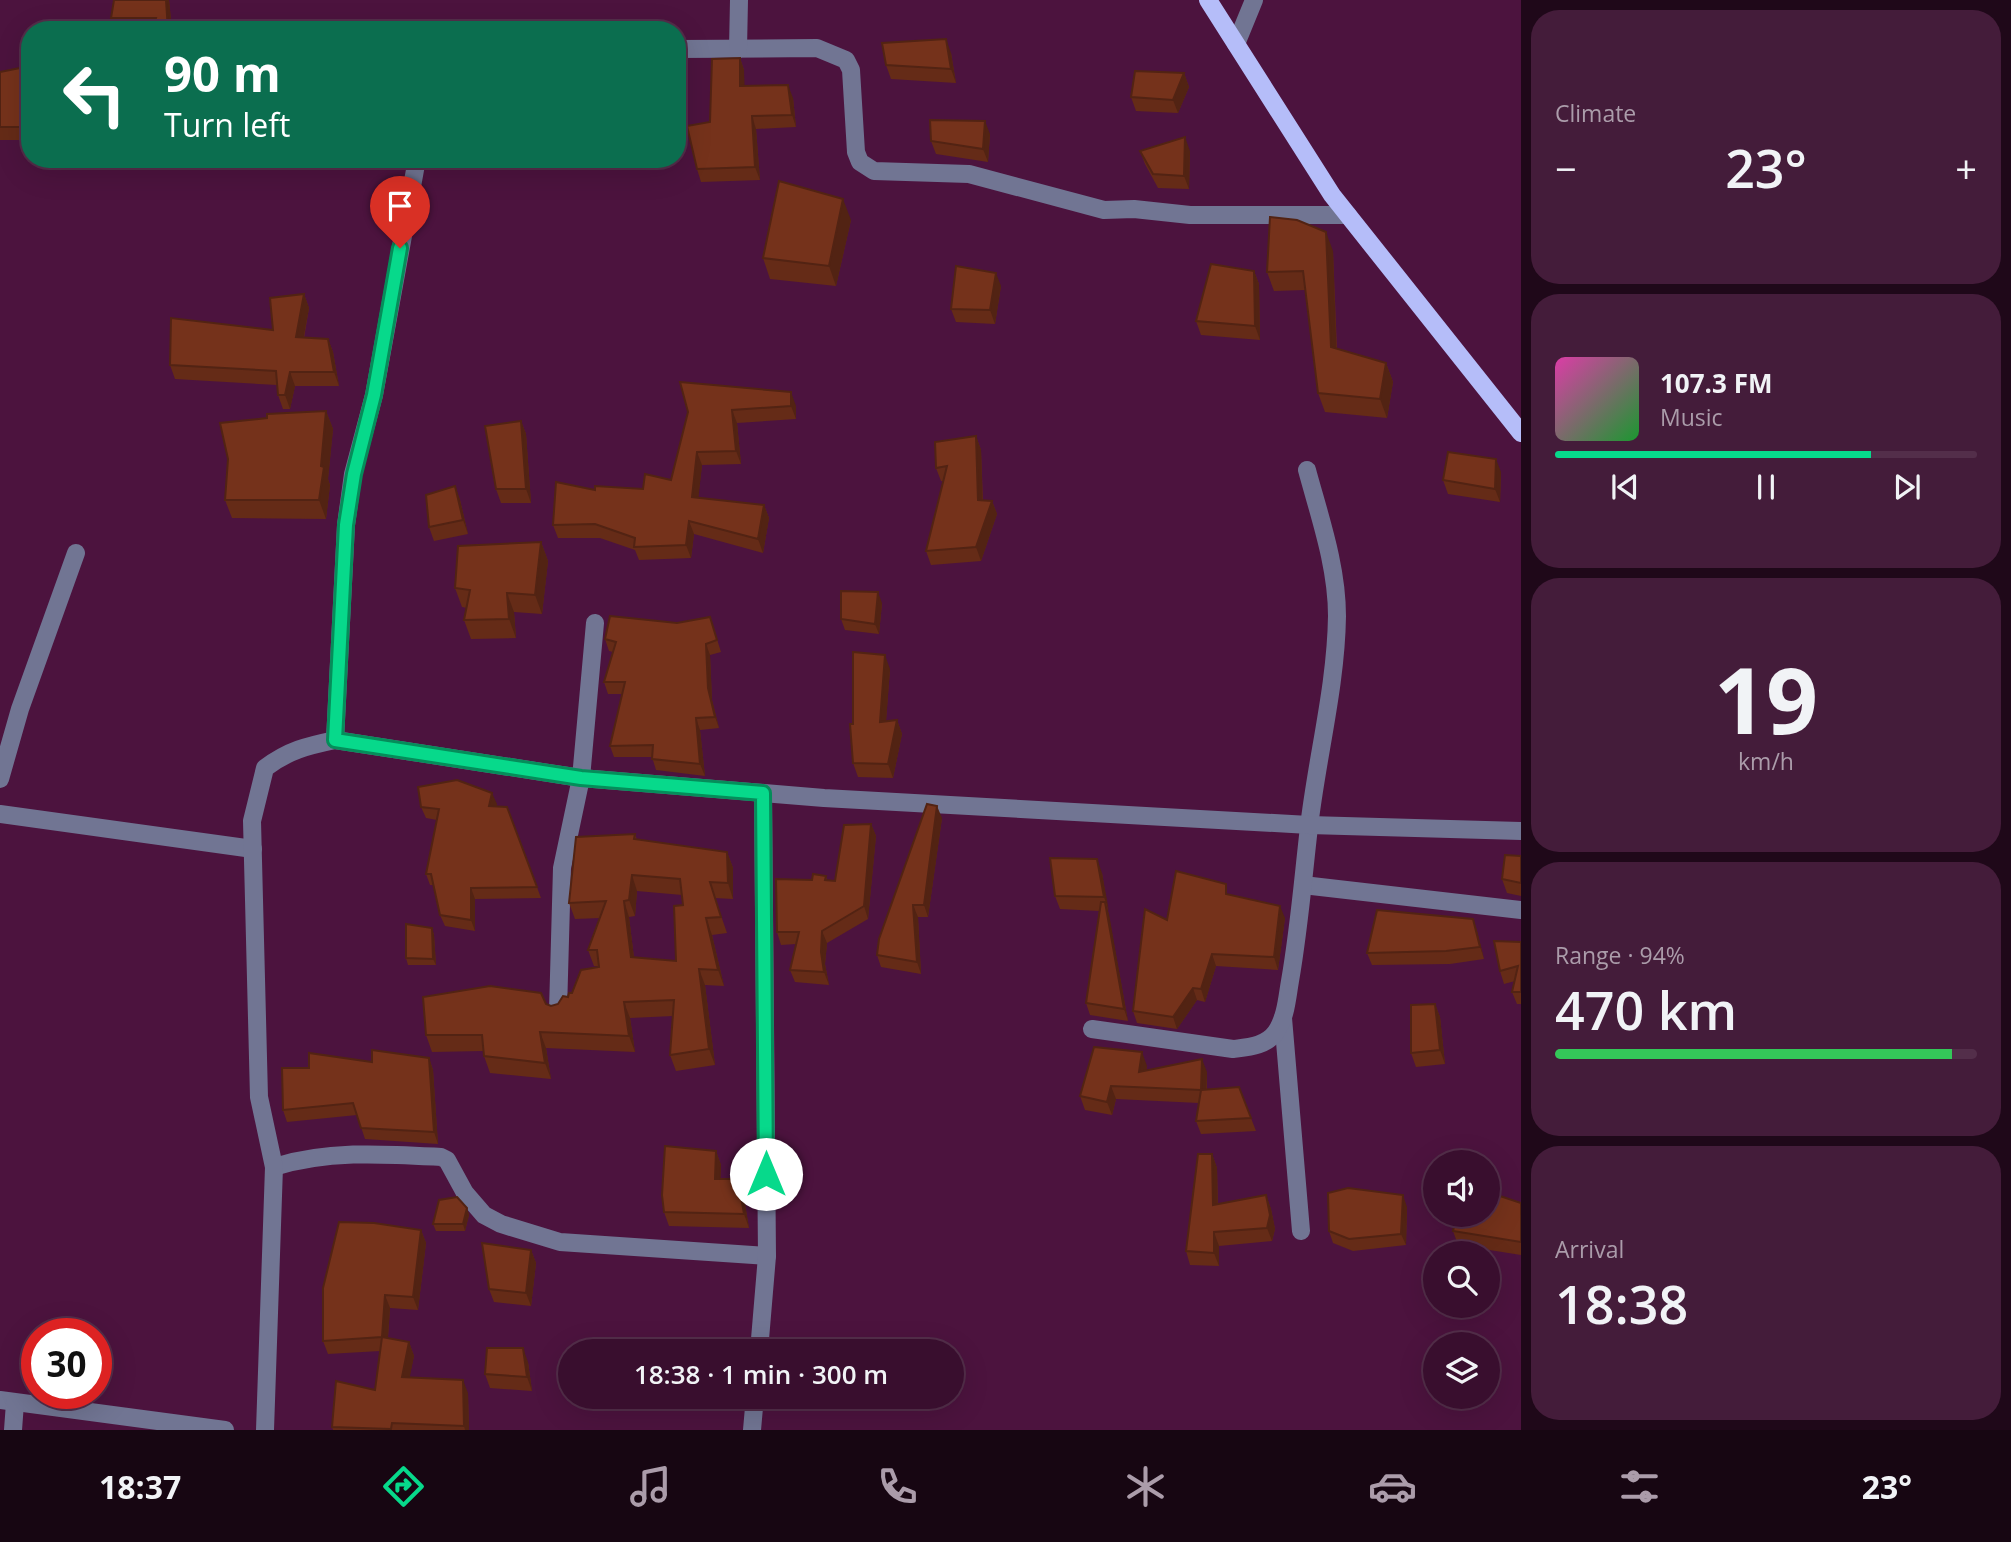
<!DOCTYPE html>
<html lang="en">
<head>
<meta charset="utf-8">
<style>
	:root { --surface:#390e2e; --page:#441c3a; --text:#f1f3f6; --muted:#ab9caa; --line:#532e4a; --accent:#07d98b }
	body { margin:0; font-family:"Open Sans",sans-serif; background:var(--page); color:var(--text); height:100vh; display:flex; flex-direction:column; font-size:26px; white-space:nowrap }
	* { box-sizing:border-box; margin:0 }
	p { font-size:23px; color:var(--muted) }
	.icon { flex:none; width:38px; height:38px; fill:none; stroke:currentColor; stroke-width:2; stroke-linecap:round; stroke-linejoin:round }
	.map { position:relative; flex:1; overflow:hidden }
	.drawer { display:flex; flex-direction:column; gap:10px; padding:10px; background:#1f0819; width:490px }
	.drawer>* { flex:none }
	.guide { position:absolute; left:21px; top:21px; width:665px; height:147px; border-radius:28px; box-shadow:0 7px 28px #0002,0 0 0 2px var(--line); background:#0b6e4f; color:#fff; overflow:hidden }
	.controls { position:absolute; left:1423px; top:1150px; display:grid; gap:14px }
	.controls a { display:grid; place-items:center; width:77px; height:77px; border-radius:50%; background:var(--surface); box-shadow:0 7px 28px #0002,0 0 0 2px var(--line); font-size:35px }
	.speed { position:absolute; left:21px; top:1318px; display:flex; gap:14px; font-size:35px; font-weight:700; text-align:center }
	.speed>* { display:grid; place-content:center; width:91px; height:91px; border-radius:50%; background:var(--surface); box-shadow:0 7px 28px #0002,0 0 0 2px var(--line); line-height:1 }
	.speed .limit { border:10px solid #d22; background:#fff; color:#111 }
	.pin { position:absolute; display:grid; place-items:center; width:60px; height:60px; color:#fff; margin:-72px -30px; border-radius:50% 50% 50% 0; rotate:-45deg; box-shadow:0 0 7px #0007 }
	.pin .icon { rotate:45deg }
	.me { position:absolute; width:77px; margin:-38px; rotate:0deg; stroke-linejoin:round; filter:drop-shadow(0 0 5px #0008) }
	.turn { display:flex; align-items:center; gap:24px; height:147px; padding:0 28px; font-size:32px }
	.turn .icon { width:91px; height:91px; stroke-width:2.5 }
	.turn b { display:block; font-size:49px; line-height:60px }
	.big { font-size:52px; font-weight:600; line-height:1.1 }
	.drawer .tile { flex:1; display:flex; flex-direction:column; justify-content:center; gap:10px; min-width:0; padding:0 24px; border-radius:28px; background:var(--page) }
	.drawer .dial { align-items:center; gap:0 }
	.dial b { font-size:91px; line-height:1 }
	.song { display:flex; align-items:center; gap:21px }
	.cover { width:84px; height:84px; border-radius:10px; background:linear-gradient(135deg,hsl(320 70% 55%),hsl(130 70% 35%)) }
	.played { height:7px; border-radius:4px; background:linear-gradient(90deg,var(--accent) 75%,var(--line) 75%) }
	.keys { display:flex; justify-content:space-around; direction:ltr }
	.heat { display:flex; justify-content:space-between; align-items:center; font-size:38px; direction:ltr }
	.charge { height:10px; border-radius:5px; background:linear-gradient(90deg,#34c759 94%,var(--line) 0) }
	.trip { position:absolute; left:558px; top:1339px; width:406px; height:70px; border-radius:35px; background:var(--surface); box-shadow:0 7px 28px #0002,0 0 0 2px var(--line); font-weight:600; line-height:70px; text-align:center }
	.tabs { display:flex; height:112px; justify-content:space-around; align-items:center; background:#170612; color:var(--muted) }
	.tabs .icon { width:49px; height:49px }
	.tabs .active { color:var(--accent) }
	.tabs b { font-size:32px; color:var(--text) }
	main { display:flex; flex:1; min-height:0 }
	.map>svg:first-child { display:block }
	.lines { fill:none; stroke-linecap:round; stroke-linejoin:round }
	.minor { stroke:#717593; stroke-width:18 }
	.major { stroke:#b5bdf9; stroke-width:18 }
	.wall { fill:#652b17; fill-rule:evenodd }
	.shaded-wall { fill:#522313 }
	.building { fill:#75321b; stroke:#522313; stroke-width:2; fill-rule:evenodd }
	.route-casing { stroke:#058d5a; stroke-width:18 }
	.route { stroke:#07d98b; stroke-width:12 }
</style>
</head>
<body>
<main>
<div class="map">
<svg width="1521" height="1430" viewBox="0 0 1521 1430">
	<rect width="100%" height="100%" fill="#4c133e"/>
	<g class="lines">
		<g class="minor">
			<path d="M1236,44L1254,0"/>
			<path d="M677,49L817,48L846,60L851,70L856,152L860,162L874,171L969,174L1104,210L1134,209L1190,215H1348"/>
			<path d="M738,49L739,0"/>
			<path d="M335,740L346,525L353,474L374,395L417,159"/>
			<path d="M0,779L20,709L76,553"/>
			<path d="M0,814L253,849"/>
			<path d="M1303,885L1521,910"/>
			<path d="M558,1011L562,868L581,778L595,623"/>
			<path d="M1283,1018L1301,1231"/>
			<path d="M1092,1029L1233,1049C1249,1047 1266,1046 1276,1032C1286,1017 1287,998 1290,981C1299,930 1303,879 1309,827C1317,757 1336,687 1337,616C1337,566 1320,518 1307,470"/>
			<path d="M274,1167C328,1150 385,1154 441,1157L447,1160L465,1193L484,1215L501,1224L560,1242L767,1256"/>
			<path d="M759,1351L767,1256L763,793"/>
			<path d="M0,1400L225,1430"/>
			<path d="M13,1430L15,1403"/>
			<path d="M265,1430L274,1167L259,1097L252,821L265,768C289,750 307,746 335,740L581,778L824,798L1309,825L1521,831"/>
			<path d="M752,1430L755,1396"/>
		</g>
		<path class="major" d="M1208,0L1332,195L1521,433"/>
	</g>
	<g class="wall">
		<path d="M169,0L172,30H115L111,18Z"/>
		<path d="M951,53L956,83L891,79L886,65Z"/>
		<path d="M740,58L744,70V86L793,98L796,127L756,129L760,180L701,182L697,169L710,122Z"/>
		<path d="M20,68L22,72H30V140H0V72Z"/>
		<path d="M1184,73L1189,87L1178,113L1136,111L1131,97Z"/>
		<path d="M990,134L988,162L936,154L931,141Z"/>
		<path d="M1140,151H1190L1189,189L1158,188L1145,164Z"/>
		<path d="M851,220L836,286L770,279L763,258Z"/>
		<path d="M1333,251L1337,349L1386,363L1393,382L1387,418L1325,412L1318,393L1305,290L1274,291L1267,272Z"/>
		<path d="M1254,271L1259,284L1260,340L1201,335L1196,321Z"/>
		<path d="M1001,286L995,324L956,322L951,309Z"/>
		<path d="M304,294L309,308L304,338L328,339L333,352L339,386H295L290,409H283L278,395L277,385L175,379L170,365L273,330Z"/>
		<path d="M796,406V419L737,423L741,464L702,465L698,498L764,505L769,518L763,553L694,534L691,558L639,560L635,550L600,538H558L553,525L595,490L643,489L671,480L688,412Z"/>
		<path d="M326,411L333,429L328,479L330,485L326,519L232,518L225,500Z"/>
		<path d="M521,421L526,434L531,503H501L496,489Z"/>
		<path d="M976,436L981,450L983,500L992,501L997,514L981,561L931,565L926,551L944,481H941L936,468Z"/>
		<path d="M1501,472L1500,502L1448,494L1443,480Z"/>
		<path d="M455,486L460,500L468,534L434,541L429,527Z"/>
		<path d="M541,542L548,561L542,614L514,612L516,638L471,639L464,620L467,608L462,607L455,588Z"/>
		<path d="M882,603L879,634L845,630L841,619Z"/>
		<path d="M710,617L721,652L710,655L712,700L719,728L700,730L705,776L656,770L652,757H614L610,746L622,694H608L604,682L613,652L609,651L605,639L677,623Z"/>
		<path d="M890,669L886,721L897,720L902,734L893,778L858,777L853,763V724Z"/>
		<path d="M497,804L496,806L507,807L541,898L475,899V931L445,926L440,915L433,885H430L426,874L437,820L426,818L421,807Z"/>
		<path d="M942,818L928,917H918L921,974L881,967L877,955Z"/>
		<path d="M871,824L876,836L868,919L827,943L825,964L829,985L795,982L790,970L796,944L781,945L777,932L812,880L826,876L827,880L835,881Z"/>
		<path d="M635,834L637,840L727,852L733,868V899L715,898L727,933L712,935L724,986L705,985L715,1065L676,1071L670,1055L673,1016L630,1018L635,1052L546,1048L551,1079L490,1073L484,1056L483,1051L432,1052L426,1035L546,1004L551,1006L558,1004L568,997L598,966H594L588,950L600,918L575,919L569,903ZM637,891L682,895L683,905L676,961L634,958L629,917L635,916Z"/>
		<path d="M1521,856V896L1507,893L1502,879Z"/>
		<path d="M1102,873L1108,911L1128,1021L1090,1015L1086,1003L1099,911L1060,909L1055,896Z"/>
		<path d="M1230,895L1285,918L1278,970L1216,966L1205,1002L1197,1000L1177,1029L1137,1023L1133,1011L1167,920Z"/>
		<path d="M1473,919L1477,931L1484,959L1450,964L1372,965L1367,953Z"/>
		<path d="M432,928L434,935L436,965H408L406,958Z"/>
		<path d="M1521,942V1004H1517L1512,992L1515,981L1504,984L1500,971Z"/>
		<path d="M1435,1004L1440,1017L1445,1064L1416,1067L1411,1053Z"/>
		<path d="M429,1058L433,1070L438,1144L365,1139L357,1115L287,1122L283,1110L309,1068Z"/>
		<path d="M1147,1066L1146,1070L1207,1072V1090L1239,1087L1256,1131L1201,1134L1196,1121L1199,1103L1116,1099L1112,1115L1085,1110L1080,1096Z"/>
		<path d="M716,1151L721,1165L720,1179L743,1192L749,1228L669,1226L664,1212Z"/>
		<path d="M1212,1154L1217,1168L1218,1204L1266,1195L1271,1209L1275,1229L1272,1241L1219,1246V1266L1190,1265L1186,1251Z"/>
		<path d="M1521,1203V1255L1458,1245L1453,1231Z"/>
		<path d="M1407,1207L1406,1245L1353,1251L1333,1243L1329,1231Z"/>
		<path d="M467,1208L469,1215L465,1231H436L433,1224Z"/>
		<path d="M421,1230L426,1243L418,1310L390,1308L388,1338L409,1342L414,1356L409,1378L468,1393L469,1430H333L332,1427L375,1390L380,1351L328,1354L323,1341Z"/>
		<path d="M531,1250L536,1263L531,1306L494,1302L489,1289Z"/>
		<path d="M528,1362L532,1391L490,1388L485,1374Z"/>
	</g>
	<g class="shaded-wall">
		<path d="M166,0H169L172,30H168Z"/>
		<path d="M946,39L951,53L956,83L951,69Z"/>
		<path d="M740,58L744,70L745,98L740,86Z"/>
		<path d="M1184,73L1189,87L1178,113L1173,100Z"/>
		<path d="M788,85L793,98L796,127L792,115Z"/>
		<path d="M752,116L756,129L760,180L755,167Z"/>
		<path d="M985,121L990,134L988,162L983,149Z"/>
		<path d="M1185,137L1190,151L1189,189L1184,176Z"/>
		<path d="M843,199L851,220L836,286L829,266Z"/>
		<path d="M1326,232L1333,251L1337,366L1331,347Z"/>
		<path d="M1254,271L1259,284L1260,340L1255,326Z"/>
		<path d="M996,273L1001,286L995,324L990,310Z"/>
		<path d="M304,294L309,308L301,351L296,337Z"/>
		<path d="M328,339L333,352L339,386L334,372Z"/>
		<path d="M1386,363L1393,382L1387,418L1380,399Z"/>
		<path d="M290,372L295,386L290,409L285,395Z"/>
		<path d="M791,392L796,406V419L791,406Z"/>
		<path d="M732,410L737,423L741,464L736,451Z"/>
		<path d="M326,411L333,429L328,479L330,485L326,519L319,500Z"/>
		<path d="M521,421L526,434L531,503L526,489Z"/>
		<path d="M976,436L981,450L983,514L978,500Z"/>
		<path d="M697,452L702,465L697,511L692,497Z"/>
		<path d="M1496,459L1501,472L1500,502L1495,489Z"/>
		<path d="M455,486L460,500L468,534L463,520Z"/>
		<path d="M992,501L997,514L981,561L976,547Z"/>
		<path d="M764,505L769,518L763,553L758,539Z"/>
		<path d="M689,521L694,534L691,558L686,545Z"/>
		<path d="M541,542L548,561L542,614L535,595Z"/>
		<path d="M878,592L882,603L879,634L875,624Z"/>
		<path d="M507,593L514,612L516,638L509,619Z"/>
		<path d="M706,644L710,655L712,700L719,728L715,717L708,688Z"/>
		<path d="M885,655L890,669L885,735L880,722Z"/>
		<path d="M696,718L700,730L705,776L700,764Z"/>
		<path d="M897,720L902,734L893,778L888,764Z"/>
		<path d="M492,793L497,804L493,818L489,806Z"/>
		<path d="M937,806L942,818L928,917L924,905Z"/>
		<path d="M871,824L876,836L868,919L864,906Z"/>
		<path d="M727,852L733,868V899L728,883Z"/>
		<path d="M1097,859L1102,873L1109,911L1104,897Z"/>
		<path d="M632,875L637,891L635,916L629,900Z"/>
		<path d="M471,888L475,899V931L471,920Z"/>
		<path d="M624,901L629,917L636,974L631,957Z"/>
		<path d="M1105,902L1109,914L1128,1021L1124,1009Z"/>
		<path d="M913,905L918,917L921,974L917,962Z"/>
		<path d="M1280,906L1285,918L1278,970L1274,957Z"/>
		<path d="M706,918L712,935L724,986L718,970Z"/>
		<path d="M1473,919L1477,931L1484,959L1480,947Z"/>
		<path d="M432,928L434,935L436,965L433,959Z"/>
		<path d="M822,931L827,943L825,964L829,985L824,972L821,952Z"/>
		<path d="M1212,954L1216,966L1205,1002L1201,989Z"/>
		<path d="M699,969L705,985L715,1065L709,1049Z"/>
		<path d="M1193,988L1197,1000L1177,1029L1173,1017Z"/>
		<path d="M624,1002L630,1018L635,1052L629,1036Z"/>
		<path d="M1435,1004L1440,1017L1445,1064L1440,1050Z"/>
		<path d="M540,1032L546,1048L551,1079L545,1063Z"/>
		<path d="M1142,1052L1147,1066L1144,1085L1139,1072Z"/>
		<path d="M429,1058L433,1070L438,1144L434,1132Z"/>
		<path d="M1202,1059L1207,1072L1206,1104L1201,1090Z"/>
		<path d="M1111,1086L1116,1099L1112,1115L1107,1102Z"/>
		<path d="M716,1151L721,1165L720,1193L715,1179Z"/>
		<path d="M1212,1154L1217,1168L1218,1218L1213,1205Z"/>
		<path d="M738,1179L743,1192L749,1228L744,1214Z"/>
		<path d="M1266,1195L1271,1209L1275,1229L1272,1241L1267,1228Z"/>
		<path d="M1403,1195L1407,1207L1406,1245L1401,1234Z"/>
		<path d="M467,1208L469,1215L465,1231L463,1224Z"/>
		<path d="M421,1230L426,1243L418,1310L413,1297Z"/>
		<path d="M1214,1232L1219,1246V1266L1214,1253Z"/>
		<path d="M531,1250L536,1263L531,1306L526,1293Z"/>
		<path d="M385,1295L390,1308L387,1350L382,1337Z"/>
		<path d="M409,1342L414,1356L407,1391L402,1377Z"/>
		<path d="M523,1348L528,1362L532,1391L527,1377Z"/>
		<path d="M463,1380L468,1393L469,1430H465L464,1426Z"/>
	</g>
	<g class="building">
		<path d="M114,0H166L168,30H152L156,18H111Z"/>
		<path d="M946,39L951,69L886,65L882,43Z"/>
		<path d="M740,58V86L788,85L792,115L752,116L755,167L697,169L687,126L710,122L712,59Z"/>
		<path d="M20,68L21,72H30V122L25,123V127H0V72Z"/>
		<path d="M1135,71L1184,73L1173,100L1131,97Z"/>
		<path d="M930,120L985,121L983,149L931,141Z"/>
		<path d="M1185,137L1184,176L1153,174L1140,151Z"/>
		<path d="M779,181L843,199L829,266L763,258Z"/>
		<path d="M1270,217L1297,220L1326,232L1331,347L1386,363L1380,399L1318,393L1303,271L1267,272Z"/>
		<path d="M1211,264L1254,271L1255,326L1196,321Z"/>
		<path d="M956,266L996,273L990,310L951,309Z"/>
		<path d="M304,294L296,337L328,339L334,372H290L285,395H278L276,371L170,365L171,318L273,330L270,298Z"/>
		<path d="M680,382L791,392V406L732,410L736,451L697,452L692,497L764,505L758,539L689,521L686,545L634,547L635,538L595,524L553,525L556,482L595,490V486L643,489L645,474L671,480L688,412Z"/>
		<path d="M326,411L321,466L324,467L319,500H225L228,459L220,423L267,418V414Z"/>
		<path d="M521,421L526,489H496L485,426Z"/>
		<path d="M976,436L978,500L992,501L976,547L926,551L947,466L936,468L935,442Z"/>
		<path d="M1448,452L1496,459L1495,489L1443,480Z"/>
		<path d="M455,486L463,520L429,527L426,495Z"/>
		<path d="M541,542L535,595L507,593L509,619L464,620L470,590L455,588L458,546Z"/>
		<path d="M841,591L878,592L875,624L841,619Z"/>
		<path d="M610,616L677,623L710,617L717,640L706,644L708,688L715,717L696,718L700,764L652,759L653,745L610,746L625,682H604L616,642L605,639Z"/>
		<path d="M853,652L885,655L880,722L897,720L888,764L853,763L850,724H853Z"/>
		<path d="M457,780L492,793L489,806L507,807L537,887L471,888V920L440,915L431,874H426L439,809L421,807L418,787Z"/>
		<path d="M927,804L937,806L924,905H913L917,962L877,955L879,939Z"/>
		<path d="M871,824L864,906L822,931L821,952L824,972L790,970L799,932H777L776,879L812,880L813,874L826,876L825,880L835,881L844,825Z"/>
		<path d="M635,834L634,839L727,852L728,883L710,882L721,917L706,918L718,970L699,969L709,1049L670,1055L674,1000L624,1002L629,1036L540,1032L545,1063L484,1056L482,1035H426L423,997L490,986L541,993L546,1004L551,1006L558,1004L563,996L568,997L569,993H572L581,970L599,967L597,950H588L606,901L569,903L576,837ZM632,875L680,879L683,905L674,906L676,961L631,957L624,901L629,900Z"/>
		<path d="M1505,855L1521,856V883L1502,879Z"/>
		<path d="M1050,858L1097,859L1104,897L1055,896Z"/>
		<path d="M1176,871L1226,884V894L1280,906L1274,957L1212,954L1201,989L1193,988L1173,1017L1133,1011L1145,909L1167,920Z"/>
		<path d="M1101,902H1105L1124,1009L1086,1003Z"/>
		<path d="M1377,910L1473,919L1480,947L1446,951L1367,953Z"/>
		<path d="M406,924L432,928L433,959L406,958Z"/>
		<path d="M1494,941L1521,942V992H1512L1518,966L1500,971Z"/>
		<path d="M1435,1004L1440,1050L1411,1053V1005Z"/>
		<path d="M1094,1047L1142,1052L1139,1072L1202,1059L1201,1090L1111,1086L1107,1102L1080,1096Z"/>
		<path d="M372,1050L429,1058L434,1132L361,1128L353,1103L283,1110L282,1068H309V1053L372,1062Z"/>
		<path d="M1239,1087L1251,1118L1196,1121L1201,1090Z"/>
		<path d="M665,1146L716,1151L715,1179H738L744,1214L664,1212L662,1195Z"/>
		<path d="M1198,1154H1212L1213,1205L1266,1195L1270,1215L1267,1228L1214,1232V1253L1186,1251Z"/>
		<path d="M1348,1188L1403,1195L1401,1234L1349,1239L1329,1231L1328,1193Z"/>
		<path d="M1488,1192L1521,1203V1242L1453,1231L1457,1214H1488Z"/>
		<path d="M457,1197L467,1208L463,1224H433L439,1200Z"/>
		<path d="M339,1222L374,1223L421,1230L413,1297L385,1295L382,1337L323,1341V1288Z"/>
		<path d="M482,1243L531,1250L526,1293L489,1289Z"/>
		<path d="M382,1337L409,1342L402,1377L463,1380L464,1426L392,1423L391,1429L332,1427L336,1381L375,1390Z"/>
		<path d="M487,1348H523L527,1377L485,1374Z"/>
	</g>
	<g class="lines">
		<defs>
			<path id="route" d="M400,248L374,395L354,474L346,525L335,740L581,778L763,793L766,1174"/>
		</defs>
		<use href="#route" class="route-casing"/>
		<use href="#route" class="route"/>
	</g>
</svg>
<div class="controls">
<a><svg class="icon" aria-label="sound" viewBox="0 0 24 24"><path d="M4 9h4l5-4v14l-5-4H4zM17 9q2 3 0 6"/></svg></a>
<a><svg class="icon" aria-label="search" viewBox="0 0 24 24"><circle cx="10" cy="10" r="6"/><path d="M15 15l6 6"/></svg></a>
<a><svg class="icon" aria-label="layers" viewBox="0 0 24 24"><path d="M12 4l9 5-9 5-9-5zM3 14l9 5 9-5"/></svg></a>
</div>
<div class="speed"><div class="limit">30</div></div>
<div class="pin" style="left:400px;top:248px;background:#d93025"><svg class="icon" aria-label="arrive" viewBox="0 0 24 24"><path d="M6 21V4h12l-3 4 3 4H6"/></svg></div>
<svg class="me" style="left:766px;top:1174px" viewBox="-20 -20 40 40"><circle r="19" fill="#fff"/><path d="M0-13L10 11 0 6-10 11z" fill="#07d98b"/></svg>
<div class="trip">18:38 · 1 min · 300 m</div>
<div class="guide">
<div class="turn"><svg class="icon" aria-label="left" viewBox="0 0 24 24"><path d="M17 20v-9H6M10 6l-5 5 5 5"/></svg><div><b>90 m</b>Turn left</div></div>
</div>
</div>
<section class="drawer">
<div class="tile"><p>Climate</p>
<div class="heat"><a>−</a><b class="big">23°</b><a>+</a></div>
</div>
<div class="tile">
<div class="song"><i class="cover"></i><div><b>107.3 FM</b><p>Music</p></div></div>
<div class="played"></div>
<div class="keys"><svg class="icon" aria-label="previous" viewBox="0 0 24 24"><path d="M18 5L8 12l10 7zM5 5v14"/></svg><svg class="icon" aria-label="pause" viewBox="0 0 24 24"><path d="M8 5v14M16 5v14"/></svg><svg class="icon" aria-label="next" viewBox="0 0 24 24"><path d="M6 5l10 7-10 7zM19 5v14"/></svg></div>
</div>
<div class="tile dial"><b>19</b><p>km/h</p></div>
<div class="tile"><p>Range · 94%</p><b class="big">470 km</b><div class="charge"></div></div>
<div class="tile"><p>Arrival</p><b class="big">18:38</b></div>
</section>
</main>
<nav class="tabs">
<b>18:37</b>
<svg class="icon active" aria-label="directions" viewBox="0 0 24 24"><path d="M12 3l9 9-9 9-9-9zM9 14v-3h6M13 9l2 2-2 2"/></svg>
<svg class="icon" aria-label="music" viewBox="0 0 24 24"><path d="M9 18V5l10-2v13"/><circle cx="6" cy="18" r="3"/><circle cx="16" cy="16" r="3"/></svg>
<svg class="icon" aria-label="phone" viewBox="0 0 24 24"><path d="M5 4h4l2 5-3 2q2 4 5 5l2-3 5 2v4C11 20 4 13 5 4z"/></svg>
<svg class="icon" aria-label="climate" viewBox="0 0 24 24"><path d="M12 3v18M4 7l16 10M4 17L20 7"/></svg>
<svg class="icon" aria-label="car" viewBox="0 0 24 24"><path d="M5 17H2v-5l4-1 3-4h7l3 4 3 1v5h-3M9 17h6M6 11h13"/><circle cx="7" cy="17" r="2"/><circle cx="17" cy="17" r="2"/></svg>
<svg class="icon" aria-label="filters" viewBox="0 0 24 24"><path d="M4 7h16M4 17h16"/><circle cx="9" cy="7" r="2"/><circle cx="15" cy="17" r="2"/></svg>
<b>23°</b>
</nav>
</body>
</html>
